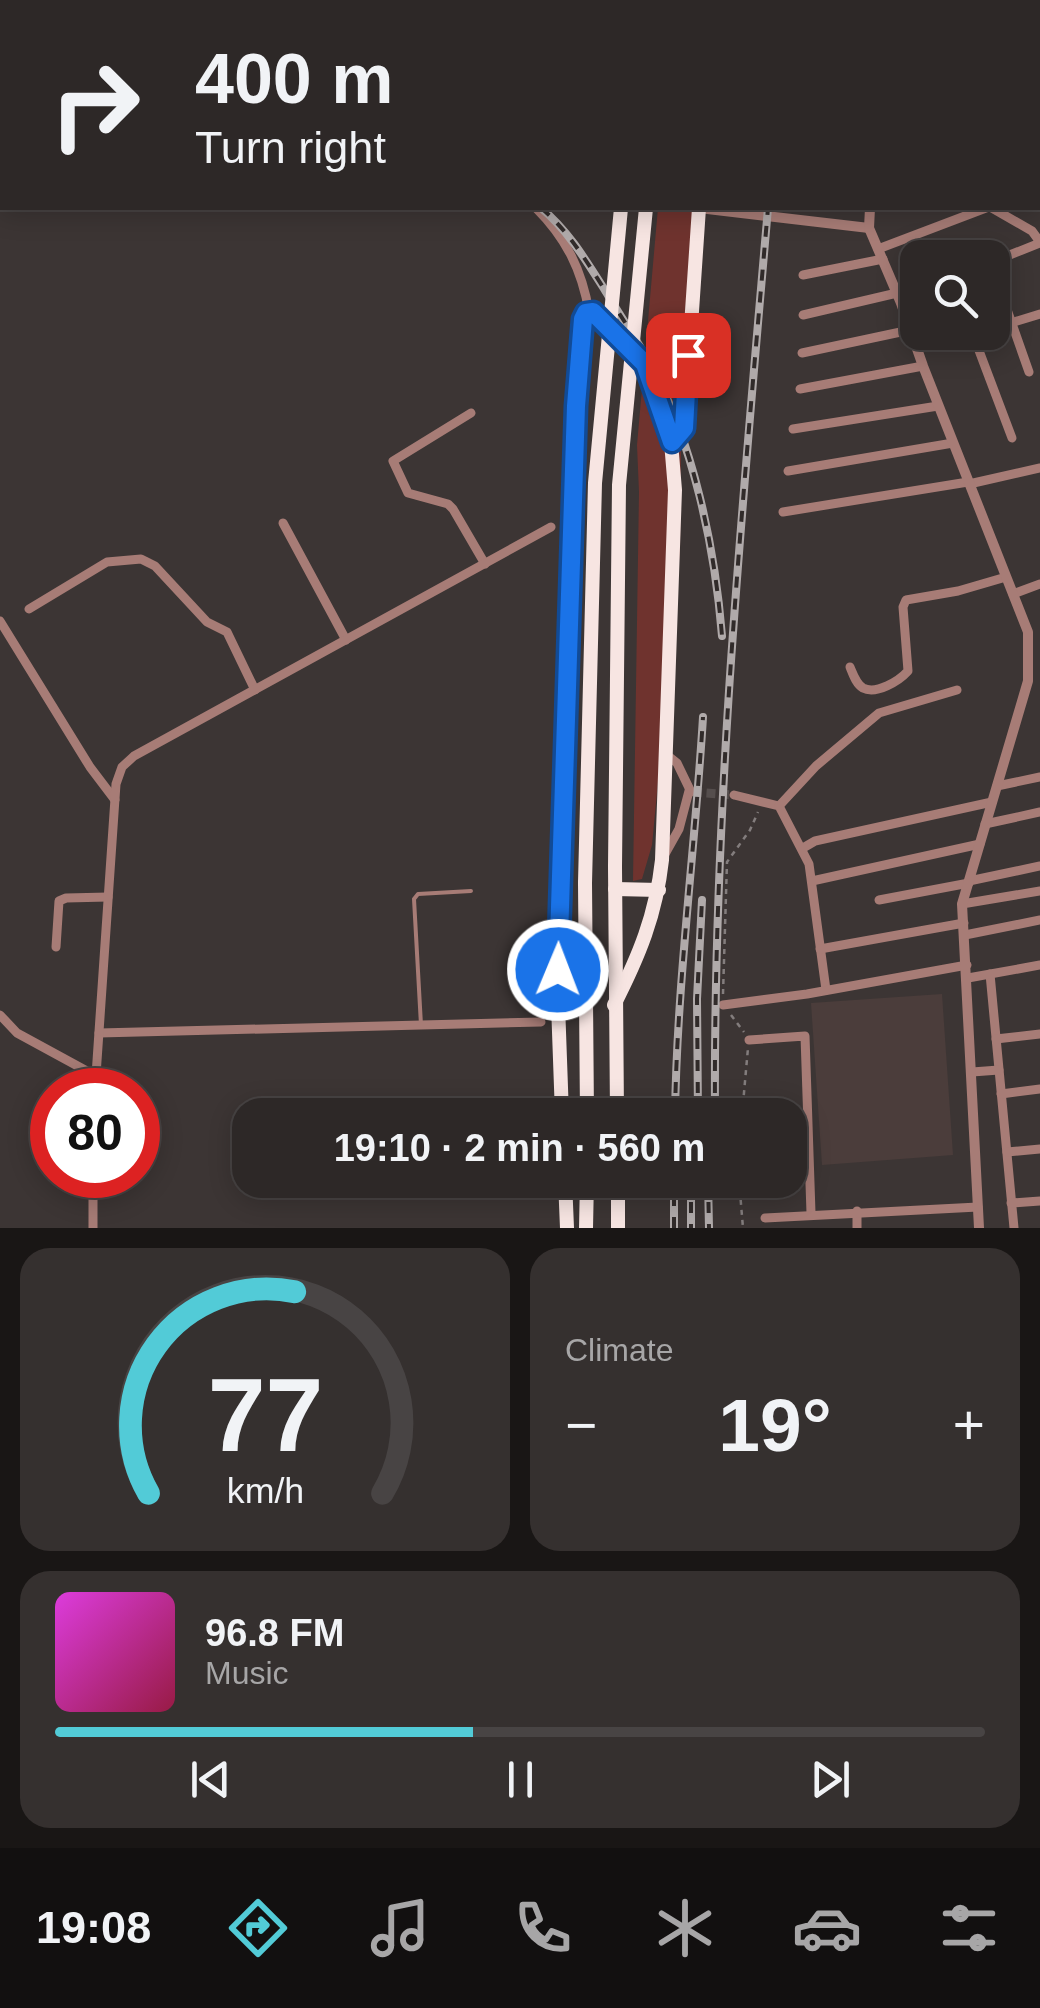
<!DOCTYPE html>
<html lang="en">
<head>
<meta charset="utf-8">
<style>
	:root { --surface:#2d2827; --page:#35302f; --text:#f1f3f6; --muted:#a7a6a7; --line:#484444; --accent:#52cbd7 }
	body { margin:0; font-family:Helvetica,sans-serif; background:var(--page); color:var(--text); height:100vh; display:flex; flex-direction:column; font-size:38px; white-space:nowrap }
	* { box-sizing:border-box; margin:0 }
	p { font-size:32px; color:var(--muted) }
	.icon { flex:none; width:55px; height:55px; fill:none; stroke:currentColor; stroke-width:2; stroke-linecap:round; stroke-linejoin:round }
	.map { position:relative; height:1228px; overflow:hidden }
	.sheet { display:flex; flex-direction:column; gap:20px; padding:20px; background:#191615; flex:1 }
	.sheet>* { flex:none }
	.top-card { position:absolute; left:0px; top:0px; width:1040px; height:210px; box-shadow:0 5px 25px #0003,0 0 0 2px var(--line); background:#2d2827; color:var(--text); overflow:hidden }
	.controls { position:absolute; left:900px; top:240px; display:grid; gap:20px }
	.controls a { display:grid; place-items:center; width:110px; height:110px; border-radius:20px; background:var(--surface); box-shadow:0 5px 25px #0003,0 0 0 2px var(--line); font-size:50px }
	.speed { position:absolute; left:30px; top:1068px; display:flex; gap:20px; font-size:50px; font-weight:700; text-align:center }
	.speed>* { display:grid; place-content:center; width:130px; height:130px; border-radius:50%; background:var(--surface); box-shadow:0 5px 25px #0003,0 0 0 2px var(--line); line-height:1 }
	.speed .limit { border:15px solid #d22; background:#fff; color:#111 }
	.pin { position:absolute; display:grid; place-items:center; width:85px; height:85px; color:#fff; margin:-42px; border-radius:20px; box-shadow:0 5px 15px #0006 }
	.me { position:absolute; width:110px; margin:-55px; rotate:1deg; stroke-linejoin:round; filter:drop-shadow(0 0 8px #0008) }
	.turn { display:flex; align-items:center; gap:35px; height:210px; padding:0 30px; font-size:45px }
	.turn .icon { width:130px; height:130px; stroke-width:2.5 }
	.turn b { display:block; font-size:70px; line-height:85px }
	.big { font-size:75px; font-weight:800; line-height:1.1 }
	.sheet .widget { flex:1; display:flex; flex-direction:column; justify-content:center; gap:15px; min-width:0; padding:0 35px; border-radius:30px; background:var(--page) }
	.sheet .dial { align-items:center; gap:0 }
	.dial svg { height:260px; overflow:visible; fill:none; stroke:var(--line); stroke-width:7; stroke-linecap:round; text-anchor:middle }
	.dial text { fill:var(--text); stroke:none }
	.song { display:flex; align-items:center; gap:30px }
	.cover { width:120px; height:120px; border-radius:15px; background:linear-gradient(135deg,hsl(300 70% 55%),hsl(340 70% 35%)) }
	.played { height:10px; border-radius:5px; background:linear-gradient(90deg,var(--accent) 45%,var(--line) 45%) }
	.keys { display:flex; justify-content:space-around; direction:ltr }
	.heat { display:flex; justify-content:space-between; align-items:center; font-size:55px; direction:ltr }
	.sheet .tiles { flex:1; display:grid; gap:20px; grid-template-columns:1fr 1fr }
	.widget:last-child { grid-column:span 2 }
	.trip { position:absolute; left:232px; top:1098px; width:575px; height:100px; border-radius:30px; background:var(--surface); box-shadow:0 5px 25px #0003,0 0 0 2px var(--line); font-weight:800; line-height:100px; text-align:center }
	.dock { display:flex; height:160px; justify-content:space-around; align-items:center; background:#121010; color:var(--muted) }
	.dock .icon { width:70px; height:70px }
	.dock .current { color:var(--accent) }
	.dock b { font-size:45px; color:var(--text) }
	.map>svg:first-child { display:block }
	.built { fill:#4b3d3b }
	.green { fill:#6f332e }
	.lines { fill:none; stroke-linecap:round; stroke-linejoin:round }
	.canal { stroke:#a34740; stroke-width:11 }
	.minor-tunnel { stroke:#554e4d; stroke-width:9; stroke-dasharray:9 4.5; stroke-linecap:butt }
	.path { stroke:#837d7d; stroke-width:2.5; stroke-dasharray:5 5; stroke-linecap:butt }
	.service { stroke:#a77c76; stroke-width:4 }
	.minor { stroke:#a77c76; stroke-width:9 }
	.tertiary { stroke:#a77c76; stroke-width:10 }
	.trunk { stroke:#f7e5e2; stroke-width:14 }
	.rail-casing { stroke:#b0aaaa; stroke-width:8 }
	.rail { stroke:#312b2a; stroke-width:4; stroke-dasharray:11; stroke-linecap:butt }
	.trunk-bridge { stroke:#f7e5e2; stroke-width:14 }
	.route-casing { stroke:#114b97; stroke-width:25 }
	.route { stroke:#1a73e8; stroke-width:18 }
</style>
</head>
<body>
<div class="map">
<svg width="1040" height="1228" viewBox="0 0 1040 1228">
	<rect width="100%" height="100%" fill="#3c3534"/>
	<path class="built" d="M942,994L953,1155L822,1165L811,1003Z"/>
	<path class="green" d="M658,208H694L682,350L680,550L652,845L642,879L633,881L639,492L637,445Z"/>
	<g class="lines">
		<path class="canal" d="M289,0L290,2"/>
		<path class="minor-tunnel" d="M693,792L734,795"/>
		<g class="path">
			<path d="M723,994L727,862L750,830L758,812"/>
			<path d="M731,1015L744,1032"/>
			<path d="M742,1115L748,1048"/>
			<path d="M739,1180L743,1228"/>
		</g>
		<g class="service">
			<path d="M124,0L125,2"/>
			<path d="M421,1025L414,899L418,894L471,891"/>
		</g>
		<g class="minor">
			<path d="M251,0L253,2"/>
			<path d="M847,2V0"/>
			<path d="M0,66H2"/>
			<path d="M1038,110L1040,112"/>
			<path d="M1038,169L1040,171"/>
			<path d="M536,208C566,238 582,270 589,312"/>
			<path d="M992,208L1032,231L1040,242"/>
			<path d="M878,249L986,208"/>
			<path d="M992,262L1040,243"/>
			<path d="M992,267L1029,372"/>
			<path d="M803,275L883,259"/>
			<path d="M901,303L918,295"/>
			<path d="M803,315L897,293"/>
			<path d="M1014,322L1040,314"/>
			<path d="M972,332L1012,438"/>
			<path d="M802,353L910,330"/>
			<path d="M800,389L923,366"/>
			<path d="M471,413L393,461L408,493L448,504L453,509L485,564"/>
			<path d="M793,429L938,406"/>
			<path d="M788,471L953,443"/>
			<path d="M969,484L1040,468"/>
			<path d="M783,512L968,482"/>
			<path d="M283,523L346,640"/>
			<path d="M1013,594L1040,584"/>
			<path d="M29,609L107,562L141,559L155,566L207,622L227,632L255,690"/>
			<path d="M0,621L90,767L115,800"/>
			<path d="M850,667C853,674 856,684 863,688C876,695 899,681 908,671L903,607L906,600L958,591L1006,577"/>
			<path d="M667,755L677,763L691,792"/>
			<path d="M997,786L1040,777"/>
			<path d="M734,795L779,806L809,864L826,990"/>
			<path d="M779,806L816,766L879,713L957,690"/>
			<path d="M985,824L1040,812"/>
			<path d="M803,848L815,841L992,802"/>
			<path d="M665,854L679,829L689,791"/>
			<path d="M812,881L980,844"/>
			<path d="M969,881L1040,866"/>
			<path d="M879,900L969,883"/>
			<path d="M962,904L1040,891"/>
			<path d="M965,935L1040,920"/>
			<path d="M56,947L59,901L66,898L108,897"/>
			<path d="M820,949L964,923"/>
			<path d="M990,974L1014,1228"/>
			<path d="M968,978L1040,965"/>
			<path d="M723,1005L807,994L967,965"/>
			<path d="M0,1015L17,1033L96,1076"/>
			<path d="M99,1033L541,1022"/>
			<path d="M996,1039L1040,1034"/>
			<path d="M749,1040L805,1036L811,1213"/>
			<path d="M972,1072L999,1070"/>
			<path d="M95,1090L116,784L122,767L134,756L551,527"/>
			<path d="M1001,1094L1040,1089"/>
			<path d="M1007,1152L1040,1149"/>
			<path d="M1011,1203L1040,1201"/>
			<path d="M857,1211V1228"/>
			<path d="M765,1218L978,1207"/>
			<path d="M93,1228V1175"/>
		</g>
		<g class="tertiary">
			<path d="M880,2V0"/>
			<path d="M892,2L893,0"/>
			<path d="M699,208L869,228"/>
			<path d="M870,208L869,228L901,303L923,366L1028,632V681L962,904L979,1228"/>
		</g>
		<g class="trunk">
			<path d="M640,2L641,0"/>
			<path d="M666,2V0"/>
			<path d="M723,2V0"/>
			<path d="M615,867L617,1115"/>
			<path d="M585,883L587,1115"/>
			<path d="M615,889L659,890"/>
			<path d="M614,1005C639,956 656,915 662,860L675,490L671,442L684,429L699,208"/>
			<path d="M562,1115L558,1004L559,884L576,406L586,313L593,312L645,364L671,442"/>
			<path d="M565,1180L567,1228"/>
			<path d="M618,1180V1228"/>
			<path d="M586,1228L587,1180"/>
		</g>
		<defs>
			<g id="rail">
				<path d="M523,2L527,0"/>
				<path d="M786,2V0"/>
				<path d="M0,55H2"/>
				<path d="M541,208C568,230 587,262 606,292C620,316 637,339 650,364C693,441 715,548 722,636"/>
				<path d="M675,1115C677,982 695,850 703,717"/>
				<path d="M698,1115L697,999L702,900"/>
				<path d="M715,1115C713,812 742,509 768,208"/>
				<path d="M691,1180V1228"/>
				<path d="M708,1180L709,1228"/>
				<path d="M674,1228V1180"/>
			</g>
		</defs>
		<use href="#rail" class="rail-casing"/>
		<use href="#rail" class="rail"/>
		<g class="trunk-bridge">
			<path d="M615,867L619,485L646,208"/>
			<path d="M585,883L595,483L621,208"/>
		</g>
	</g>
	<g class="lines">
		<defs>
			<path id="route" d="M558,970L576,406L583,319L586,313L593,312L645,364L672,442L684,428L688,355"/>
		</defs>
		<use href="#route" class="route-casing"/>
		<use href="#route" class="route"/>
	</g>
</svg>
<div class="controls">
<a><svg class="icon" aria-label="search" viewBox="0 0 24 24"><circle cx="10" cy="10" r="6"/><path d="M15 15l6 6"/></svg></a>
</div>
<div class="speed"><div class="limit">80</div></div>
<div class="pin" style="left:688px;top:355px;background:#d93025"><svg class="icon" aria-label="arrive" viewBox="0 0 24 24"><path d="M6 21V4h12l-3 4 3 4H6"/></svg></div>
<svg class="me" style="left:558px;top:970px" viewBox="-20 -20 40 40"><circle r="17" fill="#1a73e8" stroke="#fff" stroke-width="3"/><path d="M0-11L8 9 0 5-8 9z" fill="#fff"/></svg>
<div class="trip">19:10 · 2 min · 560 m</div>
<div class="top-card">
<div class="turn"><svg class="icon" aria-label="right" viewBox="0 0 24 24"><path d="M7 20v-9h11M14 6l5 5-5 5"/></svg><div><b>400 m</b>Turn right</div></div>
</div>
</div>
<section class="sheet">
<div class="tiles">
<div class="widget dial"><svg viewBox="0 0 100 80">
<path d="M14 69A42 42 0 1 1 86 69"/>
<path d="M14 69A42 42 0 0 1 59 7" stroke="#52cbd7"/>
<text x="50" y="56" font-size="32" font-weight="700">77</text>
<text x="50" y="72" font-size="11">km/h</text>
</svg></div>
<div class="widget"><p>Climate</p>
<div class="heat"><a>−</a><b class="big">19°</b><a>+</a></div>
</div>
<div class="widget">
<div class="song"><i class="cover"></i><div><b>96.8 FM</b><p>Music</p></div></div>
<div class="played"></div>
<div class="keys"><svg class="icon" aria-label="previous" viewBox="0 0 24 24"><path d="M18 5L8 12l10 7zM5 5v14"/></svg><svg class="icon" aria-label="pause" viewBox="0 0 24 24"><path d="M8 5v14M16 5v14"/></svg><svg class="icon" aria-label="next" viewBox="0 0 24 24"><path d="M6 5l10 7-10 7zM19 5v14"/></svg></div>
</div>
</div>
</section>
<nav class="dock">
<b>19:08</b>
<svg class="icon current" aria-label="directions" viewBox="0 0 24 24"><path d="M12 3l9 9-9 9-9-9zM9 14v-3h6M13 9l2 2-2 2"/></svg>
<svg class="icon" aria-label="music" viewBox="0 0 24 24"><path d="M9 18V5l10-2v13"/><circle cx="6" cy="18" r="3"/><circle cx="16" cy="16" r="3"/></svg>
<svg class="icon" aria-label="phone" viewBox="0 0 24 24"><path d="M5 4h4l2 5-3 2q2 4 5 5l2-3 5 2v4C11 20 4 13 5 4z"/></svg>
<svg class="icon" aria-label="climate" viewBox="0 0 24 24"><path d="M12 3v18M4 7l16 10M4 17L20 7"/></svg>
<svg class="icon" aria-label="car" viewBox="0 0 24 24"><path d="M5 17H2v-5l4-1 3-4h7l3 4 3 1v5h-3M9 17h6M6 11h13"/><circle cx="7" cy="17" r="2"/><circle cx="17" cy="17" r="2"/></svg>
<svg class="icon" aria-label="filters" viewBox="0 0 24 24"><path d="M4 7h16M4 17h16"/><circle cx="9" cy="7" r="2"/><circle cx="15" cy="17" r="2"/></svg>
</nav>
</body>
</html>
